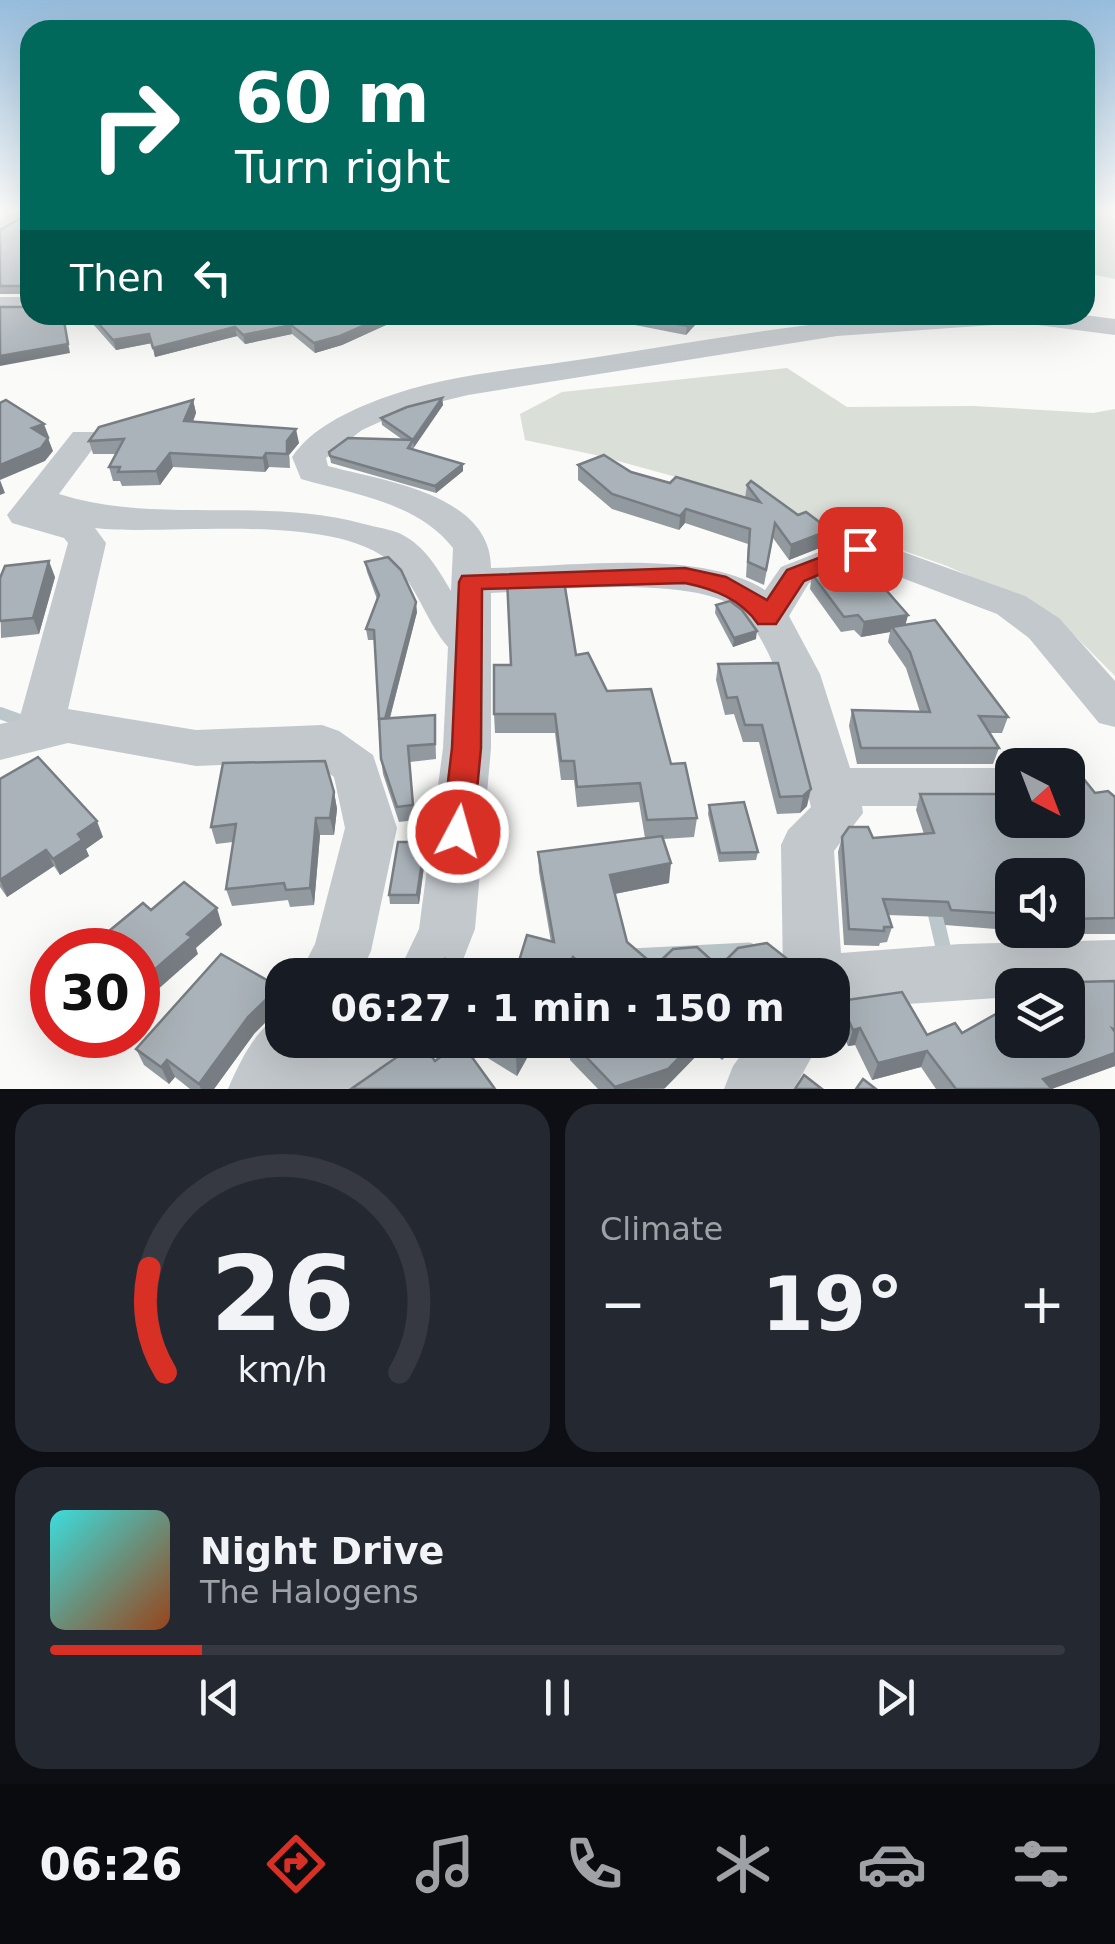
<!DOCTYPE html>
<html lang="en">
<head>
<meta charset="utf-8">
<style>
	:root { --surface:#171b24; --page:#242831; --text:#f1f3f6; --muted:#9ea1a6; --line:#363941; --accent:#d93025 }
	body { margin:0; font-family:"DejaVu Sans",sans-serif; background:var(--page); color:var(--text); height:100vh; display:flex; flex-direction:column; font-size:38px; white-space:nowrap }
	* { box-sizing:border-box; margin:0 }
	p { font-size:32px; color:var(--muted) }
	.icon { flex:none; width:55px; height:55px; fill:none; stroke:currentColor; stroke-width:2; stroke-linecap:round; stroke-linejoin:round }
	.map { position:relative; height:1089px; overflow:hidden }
	.panel { display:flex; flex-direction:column; gap:15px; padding:15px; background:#0d0f14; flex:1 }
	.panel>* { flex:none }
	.hud { position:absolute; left:20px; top:20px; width:1075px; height:305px; border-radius:30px; box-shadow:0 10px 40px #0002; background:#00695c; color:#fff; overflow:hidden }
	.needle { width:65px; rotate:138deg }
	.buttons { position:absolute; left:995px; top:748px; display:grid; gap:20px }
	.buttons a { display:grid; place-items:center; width:90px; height:90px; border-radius:20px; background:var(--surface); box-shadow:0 10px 40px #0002; font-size:50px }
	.speed { position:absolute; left:30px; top:928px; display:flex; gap:20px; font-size:50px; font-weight:700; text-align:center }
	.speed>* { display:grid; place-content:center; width:130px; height:130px; border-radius:50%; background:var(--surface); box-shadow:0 10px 40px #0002; line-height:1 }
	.speed .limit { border:15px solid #d22; background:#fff; color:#111 }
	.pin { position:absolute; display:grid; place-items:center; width:85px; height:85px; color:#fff; margin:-42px; border-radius:20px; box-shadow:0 5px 15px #0006 }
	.me { position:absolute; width:110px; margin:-55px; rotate:6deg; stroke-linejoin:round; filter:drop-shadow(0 0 8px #0008) }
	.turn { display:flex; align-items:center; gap:35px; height:210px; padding:0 50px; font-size:45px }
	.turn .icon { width:130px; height:130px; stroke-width:2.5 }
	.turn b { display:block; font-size:70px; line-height:85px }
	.then { display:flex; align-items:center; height:95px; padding:0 50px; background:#0003; gap:20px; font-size:38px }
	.big { font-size:75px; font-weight:700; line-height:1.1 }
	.panel .widget { flex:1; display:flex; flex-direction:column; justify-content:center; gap:15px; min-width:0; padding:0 35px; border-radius:30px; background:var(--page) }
	.panel .dial { align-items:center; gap:0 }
	.dial svg { height:260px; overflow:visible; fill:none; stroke:var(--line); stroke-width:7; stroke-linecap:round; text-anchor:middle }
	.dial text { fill:var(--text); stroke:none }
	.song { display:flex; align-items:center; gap:30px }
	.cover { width:120px; height:120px; border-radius:15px; background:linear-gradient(135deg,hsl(180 70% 55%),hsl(20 70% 35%)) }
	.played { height:10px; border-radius:5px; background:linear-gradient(90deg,var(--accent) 15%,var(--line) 15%) }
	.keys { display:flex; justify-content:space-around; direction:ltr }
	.heat { display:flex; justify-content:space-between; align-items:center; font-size:55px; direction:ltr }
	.panel .tiles { flex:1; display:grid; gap:15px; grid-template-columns:1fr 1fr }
	.widget:last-child { grid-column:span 2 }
	.trip { position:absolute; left:265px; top:958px; width:585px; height:100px; border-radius:30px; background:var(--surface); box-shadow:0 10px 40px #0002; font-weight:700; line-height:100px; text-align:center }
	.menu { display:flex; height:160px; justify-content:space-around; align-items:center; background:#090b0e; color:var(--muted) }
	.menu .icon { width:70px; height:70px }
	.menu .current { color:var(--accent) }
	.menu b { font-size:45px; color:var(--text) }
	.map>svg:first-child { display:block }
	.green { fill:#dadfd7 }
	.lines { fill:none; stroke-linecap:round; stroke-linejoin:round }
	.stream-far1 { stroke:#bbc7cb; stroke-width:12 }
	.stream { stroke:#bbc7cb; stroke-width:15 }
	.minor { fill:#c3c8cc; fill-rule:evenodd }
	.wall { fill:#929a9f; fill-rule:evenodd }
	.shaded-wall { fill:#777d82 }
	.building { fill:#aab3b9; stroke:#777d82; stroke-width:2.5 }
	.route { fill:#d93025; stroke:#8d1f18; stroke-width:2.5 }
</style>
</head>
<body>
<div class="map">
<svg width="1115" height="1089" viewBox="0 0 1115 1089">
	<rect width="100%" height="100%" fill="#fafaf8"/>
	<g class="green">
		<path d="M1085,212L1115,219V279L1085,273Z"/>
		<path d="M787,368L847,407L974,406L1093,413L1115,409V676L1053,614L947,566L763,501L600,456L525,440L520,414L562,392Z"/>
	</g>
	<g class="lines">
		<path class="stream-far1" d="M0,713L22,721"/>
		<g class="stream">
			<path d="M933,904L944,951H940"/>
			<path d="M631,956L749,950"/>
		</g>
		<g class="minor">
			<path d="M13,210H30V217L0,235V219Z"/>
			<rect x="0" y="297" width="30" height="16"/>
			<path d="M909,315H1084L1115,319V335L1022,323L837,336L468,395L406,410L362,430L326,458L328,466C384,481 491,494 491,568C568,567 700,548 765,590L781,567L847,541L860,538L873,541L1025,596L1059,618L1115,681V727L1099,723L1029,638L997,614L860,562L809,583L789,616L820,674L850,768H996L1012,773V801L996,806H862L863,813L834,851L841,953L960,944L1115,940V994L1068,995V985H1012V997L832,1009V975H783L781,845L788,830L811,807C795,745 787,666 744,615C708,572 547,591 491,593V748L475,929L457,975H397L419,929L443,748L448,647C428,624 419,592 399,570C345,508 171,537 95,528L106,543L68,709L196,730L322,725L339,731L373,755L397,828L371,951L360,975H299L315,944L345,828L334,777L312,761L196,766L68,743L0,760V724L19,720L68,543L64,538L12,523L7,515L73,432H95L100,439L59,494C156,525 261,496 364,524C375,527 390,529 401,534C425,546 438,569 451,591L453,548C418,503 354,494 301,479L292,457C313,427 347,412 380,399C446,374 522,369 591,358C697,342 802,322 909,315Z"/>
			<path d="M282,1015V1040H400L391,1062L356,1089H228C238,1065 257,1025 282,1015Z"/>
			<path d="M752,1040H821L794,1089H724L733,1066Z"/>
		</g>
	</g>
	<g class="wall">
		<path d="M0,230L70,353L30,307V294H0Z"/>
		<path d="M85,315H408L342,345L315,353L292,334L245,344L237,336L155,357L152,343L116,350Z"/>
		<path d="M599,315H704L686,335L599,318Z"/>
		<path d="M442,398L443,405L413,449L463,471L436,493L331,463L329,452L403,440L382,425L381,418Z"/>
		<path d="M193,400L196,413L193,422L299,443L289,455L290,468L269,467L265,472L173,467L160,485L122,486L120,481H113L109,467L116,454H93L89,441Z"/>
		<path d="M578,465L631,472L670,483L745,498L747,485L827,545L789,560L773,538L764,585L746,577L748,544L685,523L679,530L612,509L578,480Z"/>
		<path d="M365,562L417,612L390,718L435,715L436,759L410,762L415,820L399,822L383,774L381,759L375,640H368L366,629L377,599L367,572Z"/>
		<path d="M878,564L875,577L908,615L905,625L1008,717L1002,733H990L999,748L993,764H857L849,726L852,710L920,712L906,668L888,642L890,632L861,637L854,630L841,632L810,589L812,574Z"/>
		<path d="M55,577L39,634L1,638L0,578Z"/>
		<path d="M716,605L756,639L733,647L715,613Z"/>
		<path d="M576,655L671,764L697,818L694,837L663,839L669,883L615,894L627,942L655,966L719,967L790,972L789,975H441L515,974L551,942L539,872L538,852L645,838L639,802L577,807L574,780H561L555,733H495L494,714L511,665Z"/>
		<path d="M778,663L807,806L800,813L777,814L759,742H743L734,714L725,715L716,680L718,664Z"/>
		<path d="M0,779L103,837L86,849L89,856L60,875L54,866L7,897L0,887Z"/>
		<path d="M334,792L337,809L334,835H320L314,905L290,907L288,900L232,906L226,889L233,842L216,844L211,827Z"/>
		<path d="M1095,793L1115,797V934H1022L1021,931L945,925L943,917L888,915L892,927L887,942L880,943L879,946L844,945L838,852L842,837L873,838L924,834L916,810L920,794ZM1012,875H1068V930H1012Z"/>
		<path d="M709,805L758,852L756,860L719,862L708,814Z"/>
		<path d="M425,842L426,851L419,904H390L389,895Z"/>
		<path d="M1115,981V1066L1052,1089H936L921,1067L872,1080L855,1045L848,1046L835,1018L840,1001L927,1035L962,1033L1012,1004V1040L1077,982Z"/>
		<path d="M254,1034L214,1089H190L175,1077L169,1084L144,1065L136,1049Z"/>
		<path d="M476,1040H537L517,1076L478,1052Z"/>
		<path d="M570,1040H740L722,1060L706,1046L664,1089H598L570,1060Z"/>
	</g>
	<g class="shaded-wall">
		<path d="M63,315L70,353L0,366V356Z"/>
		<path d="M388,315H408L342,345L315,353L314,343Z"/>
		<path d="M697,315H704L686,335L687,326Z"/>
		<path d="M291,325L292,334L245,344L243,335Z"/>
		<path d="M235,327L237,336L155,357L153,348Z"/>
		<path d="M149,334L152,343L116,350L113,340Z"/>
		<path d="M442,398L443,405L414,447L413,440Z"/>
		<path d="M193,400L196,413L187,435L184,421Z"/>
		<path d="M44,424L49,437L37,441L32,428Z"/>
		<path d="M296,429L299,443L289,455L290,468L287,441Z"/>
		<path d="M48,438L53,451L45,461L0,480L5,493L0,495V465Z"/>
		<path d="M170,453L173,467L160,485L156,471Z"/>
		<path d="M266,453L269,467L265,472L263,458Z"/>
		<path d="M463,464V471L436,493L435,486Z"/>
		<path d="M686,509L685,523L679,530L680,516Z"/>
		<path d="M830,530L827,545L789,560L791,545Z"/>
		<path d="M49,561L55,577L39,634L33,618Z"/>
		<path d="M416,602L417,612L386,732L385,721Z"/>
		<path d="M908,615L904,630L892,627L890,632L861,637L864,622Z"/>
		<path d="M757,631L756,639L733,647L734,638Z"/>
		<path d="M811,789L807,806L800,813L803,796Z"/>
		<path d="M334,792L337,809L334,835L330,818Z"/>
		<path d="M316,818L320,835L314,905L310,888Z"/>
		<path d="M97,821L103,837L86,849L89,856L60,875L53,859L78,834Z"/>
		<path d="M425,842L426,851L419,904L417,895Z"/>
		<path d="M46,850L54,866L7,897L0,880Z"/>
		<path d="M671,863L669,883L609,895L610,875Z"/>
		<path d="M217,908L222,925L196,948L198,954L138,1007V984L187,934Z"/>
		<path d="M573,957V975H562Z"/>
		<path d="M279,987L282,1006L254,1034L214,1089H201L199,1084L248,1017Z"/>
		<path d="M860,1028L855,1045L848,1046L853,1030Z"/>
		<path d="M525,1040H537L517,1076L516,1057Z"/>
		<path d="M696,1040H707L706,1046L665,1088L614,1089L615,1087Z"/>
		<path d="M726,1040H740L722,1060L725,1041Z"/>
		<path d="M927,1051L921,1067L872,1080L878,1063Z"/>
		<path d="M1115,1053V1066L1051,1089L1043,1079Z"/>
		<path d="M167,1060L175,1077L169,1084L161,1067Z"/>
	</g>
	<g class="building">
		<path d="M30,210V315H63L68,344L0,356V307H30V286H0V230L30,213Z"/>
		<path d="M91,315H388L340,336L314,343L291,325L243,335L235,327L153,348L149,334L113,340Z"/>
		<path d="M628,315H697L687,326Z"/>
		<path d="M442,398L413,440L381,418L407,407Z"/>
		<path d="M6,400L44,424L32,428L48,438L41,448L0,465V403Z"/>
		<path d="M193,400L184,421L296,429L287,441V454L266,453L263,458L170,453L156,471L118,472L120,467H109L124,439L89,441L99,427Z"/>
		<path d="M348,438L413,440L408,448L463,464L435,486L330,456L329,452Z"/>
		<path d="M604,455L631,472L670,483L676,477L760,502L747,485L751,481L798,515L806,512L830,530L791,545L775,523L766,570L748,562L750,529L686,509L680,516L612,494L578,465Z"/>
		<path d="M861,552L878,564L865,566L908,615L864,622L858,615L844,617L812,574Z"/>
		<path d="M388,557L401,570L416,602L385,719H379L374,630L366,629L379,595L365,562Z"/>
		<path d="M49,561L33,618L0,621V578L5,566Z"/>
		<path d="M563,575L576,655L588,653L607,691L651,689L671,764L685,763L697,818L647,820L640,783L577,787L574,761H561L555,714H494V665H511L507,578Z"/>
		<path d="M730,601L742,610L757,631L734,638L716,605Z"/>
		<path d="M935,620L1008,717L979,716L999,748H861L852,710L930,712L910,652L892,627Z"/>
		<path d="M778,663L811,789L803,796L780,797L762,725H745L737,697L727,698L718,664Z"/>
		<path d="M435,715V744L408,746L413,805L397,807L381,759L379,719Z"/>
		<path d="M38,757L97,821L78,834L82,840L53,859L46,850L0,880V779Z"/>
		<path d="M325,761L334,792L330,818H316L310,888L286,890L284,883L226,889L236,824L211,827L223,763Z"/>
		<path d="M1079,773L1095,793L1108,791L1115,797V918L1068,919V875H1012V914L951,910L948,902L883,899L892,927H884V931L849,929L842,837L849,827H868L873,838L934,833L920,794H1002L1012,791V820H1068V775Z"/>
		<path d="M744,802L758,852L720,853L709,805Z"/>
		<path d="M662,836L671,863L610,875L627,942L655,966L673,949L697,947L719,967L738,948L767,943L790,961V972L787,975H593L573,957L562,975H441L445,959L515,974L527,935L554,942L538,852Z"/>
		<path d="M398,842H425L417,895H389Z"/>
		<path d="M184,882L217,908L187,934L192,937L138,984V950H86L143,903L151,910Z"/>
		<path d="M221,954L279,987L248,1017L199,1084L167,1060L161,1067L136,1049Z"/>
		<path d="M1073,976L1077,982L1115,981V1030L1113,1029L1115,1032V1053L1043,1079L1052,1089H956L927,1051L878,1063L860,1028L853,1030L840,1001L902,992L927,1035L955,1023L962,1033L1012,1005V1040H1068V985H1047Z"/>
		<path d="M488,1040H525L516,1057Z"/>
		<path d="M570,1040H696L668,1069L615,1087Z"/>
		<path d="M420,1041L435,1061L461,1042L495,1089H351Z"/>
		<path d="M804,1075L822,1089H795Z"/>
		<path d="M863,1079L876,1089H856Z"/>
	</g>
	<linearGradient id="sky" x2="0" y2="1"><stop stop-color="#96bcdc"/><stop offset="0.58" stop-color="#fdfdfc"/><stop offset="1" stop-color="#fdfdfc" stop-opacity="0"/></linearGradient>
	<rect width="1115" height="363" fill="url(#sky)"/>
	<path class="route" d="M860,542L868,544L871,549L868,554L804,581L776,624H758C741,599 714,589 685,583L482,589L481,748L473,832L469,842L458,845L446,842L442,832L452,748L459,582L462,576L685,568L726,577L767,600L787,570Z"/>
</svg>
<div class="buttons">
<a><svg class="needle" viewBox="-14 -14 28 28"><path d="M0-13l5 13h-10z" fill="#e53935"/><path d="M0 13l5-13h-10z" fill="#9ea1a6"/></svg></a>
<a><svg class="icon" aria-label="sound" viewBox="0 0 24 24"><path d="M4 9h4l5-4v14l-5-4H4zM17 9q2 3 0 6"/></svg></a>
<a><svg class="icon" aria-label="layers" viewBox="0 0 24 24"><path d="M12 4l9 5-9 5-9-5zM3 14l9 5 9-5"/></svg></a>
</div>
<div class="speed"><div class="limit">30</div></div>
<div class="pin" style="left:860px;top:549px;background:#d93025"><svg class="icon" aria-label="arrive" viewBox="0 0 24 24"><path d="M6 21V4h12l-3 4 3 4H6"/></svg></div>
<svg class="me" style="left:458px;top:832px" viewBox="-20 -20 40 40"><circle r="17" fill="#d93025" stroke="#fff" stroke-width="3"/><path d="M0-11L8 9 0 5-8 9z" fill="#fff"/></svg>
<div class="trip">06:27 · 1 min · 150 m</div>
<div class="hud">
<div class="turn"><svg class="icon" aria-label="right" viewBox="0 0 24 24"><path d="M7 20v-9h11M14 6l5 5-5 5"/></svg><div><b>60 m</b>Turn right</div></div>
<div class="then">Then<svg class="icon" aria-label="left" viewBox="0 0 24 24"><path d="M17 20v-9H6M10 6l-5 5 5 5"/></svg></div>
</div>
</div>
<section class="panel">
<div class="tiles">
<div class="widget dial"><svg viewBox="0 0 100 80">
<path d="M14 69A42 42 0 1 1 86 69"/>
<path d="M14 69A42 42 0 0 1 9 37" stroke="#d93025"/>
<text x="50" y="56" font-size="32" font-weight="700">26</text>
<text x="50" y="72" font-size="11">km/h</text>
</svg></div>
<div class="widget"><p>Climate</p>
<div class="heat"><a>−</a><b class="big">19°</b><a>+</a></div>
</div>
<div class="widget">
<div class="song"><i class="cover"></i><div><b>Night Drive</b><p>The Halogens</p></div></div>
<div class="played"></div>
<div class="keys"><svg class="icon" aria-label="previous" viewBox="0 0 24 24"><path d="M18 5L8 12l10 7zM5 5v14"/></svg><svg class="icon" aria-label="pause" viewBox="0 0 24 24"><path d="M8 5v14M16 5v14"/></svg><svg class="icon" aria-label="next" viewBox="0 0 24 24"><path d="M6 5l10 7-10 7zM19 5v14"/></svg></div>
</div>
</div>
</section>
<nav class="menu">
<b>06:26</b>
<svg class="icon current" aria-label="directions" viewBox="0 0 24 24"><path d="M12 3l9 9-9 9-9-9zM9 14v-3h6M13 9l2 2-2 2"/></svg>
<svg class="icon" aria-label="music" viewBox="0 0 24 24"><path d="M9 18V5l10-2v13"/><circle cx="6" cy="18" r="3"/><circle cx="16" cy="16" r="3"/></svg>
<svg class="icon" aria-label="phone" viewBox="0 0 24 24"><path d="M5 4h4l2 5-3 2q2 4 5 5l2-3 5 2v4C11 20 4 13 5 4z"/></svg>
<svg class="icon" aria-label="climate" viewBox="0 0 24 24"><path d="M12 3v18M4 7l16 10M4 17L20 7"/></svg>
<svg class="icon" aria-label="car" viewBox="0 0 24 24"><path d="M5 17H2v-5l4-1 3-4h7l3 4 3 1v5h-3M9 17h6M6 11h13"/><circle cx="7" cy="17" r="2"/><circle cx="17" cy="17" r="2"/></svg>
<svg class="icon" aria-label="filters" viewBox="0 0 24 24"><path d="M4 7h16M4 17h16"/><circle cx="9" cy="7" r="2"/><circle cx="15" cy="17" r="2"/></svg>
</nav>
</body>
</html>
